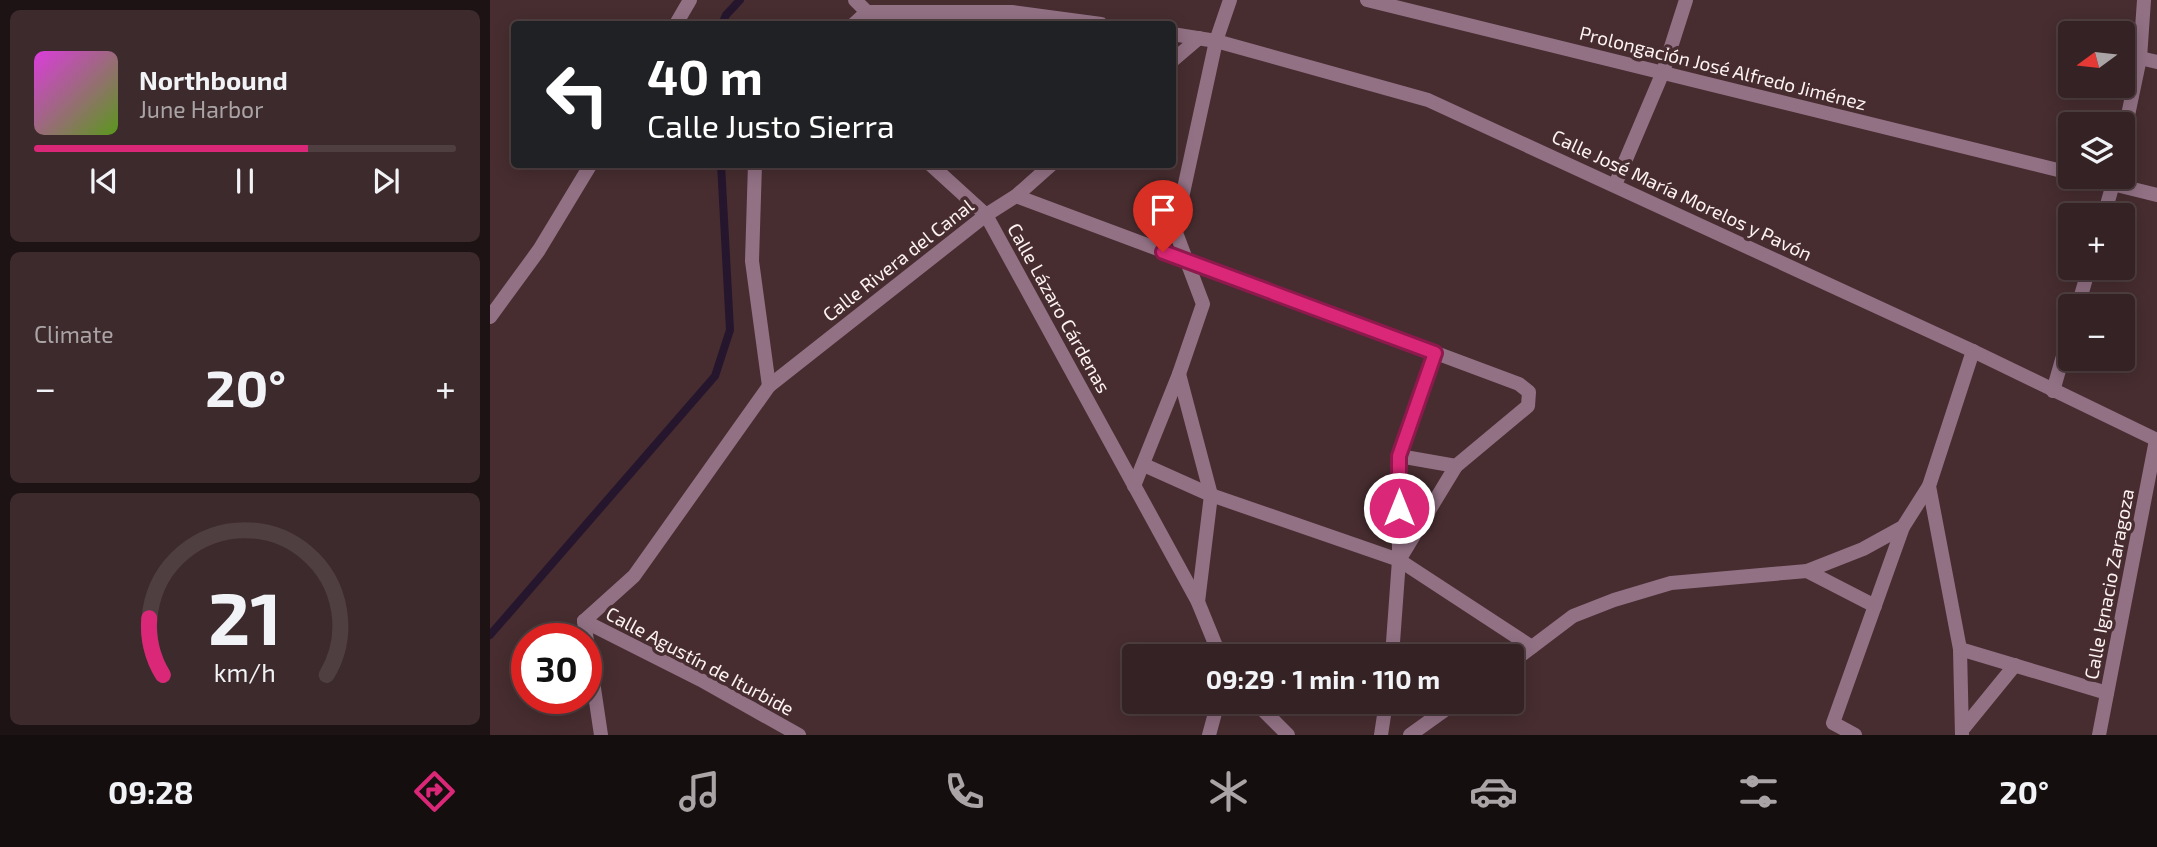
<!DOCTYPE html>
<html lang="en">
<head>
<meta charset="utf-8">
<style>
	:root { --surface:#352224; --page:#3d2a2c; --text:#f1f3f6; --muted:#aaa4a6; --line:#4f3f41; --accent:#db2777 }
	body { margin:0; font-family:"Exo 2",sans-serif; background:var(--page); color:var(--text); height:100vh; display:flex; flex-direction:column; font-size:26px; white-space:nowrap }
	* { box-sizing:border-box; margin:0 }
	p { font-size:23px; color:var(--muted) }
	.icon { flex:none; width:38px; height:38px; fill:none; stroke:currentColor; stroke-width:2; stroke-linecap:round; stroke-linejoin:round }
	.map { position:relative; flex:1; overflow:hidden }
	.drawer { display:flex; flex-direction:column; gap:10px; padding:10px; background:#1d1314; width:490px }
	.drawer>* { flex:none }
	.banner { position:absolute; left:21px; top:21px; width:665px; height:147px; border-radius:7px; box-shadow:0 4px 18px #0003,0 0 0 2px var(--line); background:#202124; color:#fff; overflow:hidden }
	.needle { width:46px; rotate:255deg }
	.buttons { position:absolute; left:1568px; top:21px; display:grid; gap:14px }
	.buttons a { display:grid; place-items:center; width:77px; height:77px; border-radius:7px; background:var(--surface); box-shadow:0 4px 18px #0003,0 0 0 2px var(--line); font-size:35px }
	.speed { position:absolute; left:21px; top:623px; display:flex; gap:14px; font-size:35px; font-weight:700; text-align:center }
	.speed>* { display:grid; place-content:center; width:91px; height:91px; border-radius:50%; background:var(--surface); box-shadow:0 4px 18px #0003,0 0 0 2px var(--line); line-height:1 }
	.speed .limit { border:10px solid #d22; background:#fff; color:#111 }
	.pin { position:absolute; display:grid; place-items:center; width:60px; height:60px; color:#fff; margin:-72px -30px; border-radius:50% 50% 50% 0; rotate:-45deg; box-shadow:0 0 7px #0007 }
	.pin .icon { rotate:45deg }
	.me { position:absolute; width:77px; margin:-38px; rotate:0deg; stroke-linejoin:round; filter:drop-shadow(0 0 5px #0008) }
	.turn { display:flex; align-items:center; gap:24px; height:147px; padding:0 21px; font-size:32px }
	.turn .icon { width:91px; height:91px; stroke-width:2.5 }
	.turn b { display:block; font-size:49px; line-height:60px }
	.big { font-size:52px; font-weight:700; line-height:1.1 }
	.drawer .card { flex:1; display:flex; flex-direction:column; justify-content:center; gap:10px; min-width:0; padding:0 24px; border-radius:10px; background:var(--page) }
	.drawer .dial { align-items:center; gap:0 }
	.dial svg { height:182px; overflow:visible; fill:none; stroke:var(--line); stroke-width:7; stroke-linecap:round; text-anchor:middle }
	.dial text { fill:var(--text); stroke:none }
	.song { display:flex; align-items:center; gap:21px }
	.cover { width:84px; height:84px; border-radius:10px; background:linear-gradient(135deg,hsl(300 70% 55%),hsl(90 70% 35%)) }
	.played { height:7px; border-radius:4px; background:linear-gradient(90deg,var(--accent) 65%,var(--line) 65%) }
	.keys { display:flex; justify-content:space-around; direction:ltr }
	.heat { display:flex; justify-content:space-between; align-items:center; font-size:38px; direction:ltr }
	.trip { position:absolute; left:632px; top:644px; width:402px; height:70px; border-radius:7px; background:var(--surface); box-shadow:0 4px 18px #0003,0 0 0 2px var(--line); font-weight:700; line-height:70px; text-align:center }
	.tabs { display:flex; height:112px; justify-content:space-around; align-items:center; background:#150e0e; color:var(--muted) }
	.tabs .icon { width:49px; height:49px }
	.tabs .selected { color:var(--accent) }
	.tabs b { font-size:32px; color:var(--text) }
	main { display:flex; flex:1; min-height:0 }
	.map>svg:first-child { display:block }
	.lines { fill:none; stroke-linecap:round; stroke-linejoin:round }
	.stream { stroke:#25162e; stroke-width:8 }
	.street { stroke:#927185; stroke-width:14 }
	.route-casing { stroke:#8e194d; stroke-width:18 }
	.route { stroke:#db2777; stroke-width:12 }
	.labels { text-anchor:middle; stroke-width:7; stroke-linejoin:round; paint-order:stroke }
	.street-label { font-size:19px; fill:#fdf2f2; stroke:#472d30 }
</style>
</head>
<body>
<main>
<section class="drawer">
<div class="card">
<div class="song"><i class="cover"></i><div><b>Northbound</b><p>June Harbor</p></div></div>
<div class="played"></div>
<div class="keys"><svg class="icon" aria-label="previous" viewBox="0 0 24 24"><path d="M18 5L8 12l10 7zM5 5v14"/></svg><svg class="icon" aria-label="pause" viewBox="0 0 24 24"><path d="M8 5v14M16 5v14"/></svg><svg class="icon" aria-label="next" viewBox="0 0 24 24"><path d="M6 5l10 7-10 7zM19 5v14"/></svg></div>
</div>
<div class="card"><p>Climate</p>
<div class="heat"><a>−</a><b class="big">20°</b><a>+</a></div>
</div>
<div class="card dial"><svg viewBox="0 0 100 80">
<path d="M14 69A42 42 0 1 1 86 69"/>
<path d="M14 69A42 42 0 0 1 8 44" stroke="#db2777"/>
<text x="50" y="56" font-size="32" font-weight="700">21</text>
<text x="50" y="72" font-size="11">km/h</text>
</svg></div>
</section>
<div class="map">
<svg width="1667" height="735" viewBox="0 0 1667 735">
	<rect width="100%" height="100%" fill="#472d30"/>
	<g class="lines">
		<g class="stream">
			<path d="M232,24L236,15L250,0"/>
			<path d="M0,635L225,376L240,330L231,164"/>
		</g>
		<g class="street">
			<path d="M365,0L377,12H522L611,24"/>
			<path d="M877,0L1580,173"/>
			<path d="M186,24L200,0"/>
			<path d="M364,24L377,12"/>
			<path d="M682,34L726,41L938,100L1483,351L1667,440"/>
			<path d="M1650,58L1667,62"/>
			<path d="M682,61L709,38"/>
			<path d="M1633,139L1650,58L1654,0"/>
			<path d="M265,164L262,261L279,386"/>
			<path d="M440,164L496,215L708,602L730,656"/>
			<path d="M1594,177L1667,195"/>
			<path d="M1125,185L1173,72L1196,0"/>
			<path d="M526,196L1029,384L1039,392L1038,406L966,466L909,560"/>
			<path d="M1614,215L1625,177"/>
			<path d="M1588,306L1599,268"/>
			<path d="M0,317L49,250L101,164"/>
			<path d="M689,374L721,495L708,602"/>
			<path d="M1563,391L1580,332"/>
			<path d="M909,456L966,466"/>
			<path d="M654,465L721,495L909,560L1042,647"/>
			<path d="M644,486L689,374L713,304L685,230L726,41L740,0"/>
			<path d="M1317,571L1385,606"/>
			<path d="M94,621L144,576L279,386L496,215L526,196L562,164"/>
			<path d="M94,621L211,680L309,735"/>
			<path d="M94,621L111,735"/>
			<path d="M1470,649L1617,693"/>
			<path d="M902,656L909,560V456L945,353"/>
			<path d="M1022,662L1083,616L1124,600L1181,583L1317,571L1373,549L1413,527L1439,486"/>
			<path d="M765,702L798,735"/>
			<path d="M1472,730L1525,665"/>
			<path d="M719,735L728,702"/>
			<path d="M891,735L896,702"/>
			<path d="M920,735L966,702"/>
			<path d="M1365,735L1343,723L1413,527"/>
			<path d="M1472,735L1470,649L1439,486L1483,351"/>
			<path d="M1609,735L1666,440"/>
		</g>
	</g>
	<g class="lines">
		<defs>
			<path id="route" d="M673,252L945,353L909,456V508"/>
		</defs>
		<use href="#route" class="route-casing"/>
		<use href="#route" class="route"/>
	</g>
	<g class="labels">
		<g class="street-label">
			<text transform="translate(1233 68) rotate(14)" y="7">Prolongación José Alfredo Jiménez</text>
			<text transform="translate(1192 195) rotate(25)" y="7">Calle José María Morelos y Pavón</text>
			<text transform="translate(408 260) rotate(-38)" y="7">Calle Rivera del Canal</text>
			<text transform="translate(569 308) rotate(61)" y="7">Calle Lázaro Cárdenas</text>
			<text transform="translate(1619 584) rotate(-79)" y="7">Calle Ignacio Zaragoza</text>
			<text transform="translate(210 661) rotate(28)" y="7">Calle Agustín de Iturbide</text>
		</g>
	</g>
</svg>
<div class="buttons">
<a><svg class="needle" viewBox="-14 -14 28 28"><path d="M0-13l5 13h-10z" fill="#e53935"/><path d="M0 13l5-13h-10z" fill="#aaa4a6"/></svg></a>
<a><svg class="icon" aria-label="layers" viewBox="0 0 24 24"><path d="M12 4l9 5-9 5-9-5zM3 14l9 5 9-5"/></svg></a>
<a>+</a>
<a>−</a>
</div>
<div class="speed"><div class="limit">30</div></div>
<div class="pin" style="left:673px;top:252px;background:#d93025"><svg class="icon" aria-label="arrive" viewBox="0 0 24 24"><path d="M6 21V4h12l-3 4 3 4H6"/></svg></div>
<svg class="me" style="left:909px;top:508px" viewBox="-20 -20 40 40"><circle r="17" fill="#db2777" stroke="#fff" stroke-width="3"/><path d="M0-11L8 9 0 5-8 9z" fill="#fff"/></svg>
<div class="trip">09:29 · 1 min · 110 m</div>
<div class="banner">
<div class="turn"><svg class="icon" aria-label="left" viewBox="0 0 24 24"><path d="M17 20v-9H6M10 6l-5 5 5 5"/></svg><div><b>40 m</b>Calle Justo Sierra</div></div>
</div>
</div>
</main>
<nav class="tabs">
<b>09:28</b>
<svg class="icon selected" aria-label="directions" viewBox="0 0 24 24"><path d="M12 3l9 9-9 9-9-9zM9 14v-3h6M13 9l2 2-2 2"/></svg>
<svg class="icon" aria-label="music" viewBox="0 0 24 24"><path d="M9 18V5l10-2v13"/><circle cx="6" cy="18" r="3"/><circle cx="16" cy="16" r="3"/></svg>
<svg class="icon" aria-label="phone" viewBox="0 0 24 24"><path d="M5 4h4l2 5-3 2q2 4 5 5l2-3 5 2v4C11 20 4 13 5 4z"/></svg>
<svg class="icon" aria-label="climate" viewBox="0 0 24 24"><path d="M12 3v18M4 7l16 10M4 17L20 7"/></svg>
<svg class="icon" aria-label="car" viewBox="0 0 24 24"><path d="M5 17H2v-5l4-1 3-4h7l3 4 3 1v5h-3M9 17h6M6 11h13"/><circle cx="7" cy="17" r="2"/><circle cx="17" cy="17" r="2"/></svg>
<svg class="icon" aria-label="filters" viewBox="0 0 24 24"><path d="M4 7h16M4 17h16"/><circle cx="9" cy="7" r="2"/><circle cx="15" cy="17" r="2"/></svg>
<b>20°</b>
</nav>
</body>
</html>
